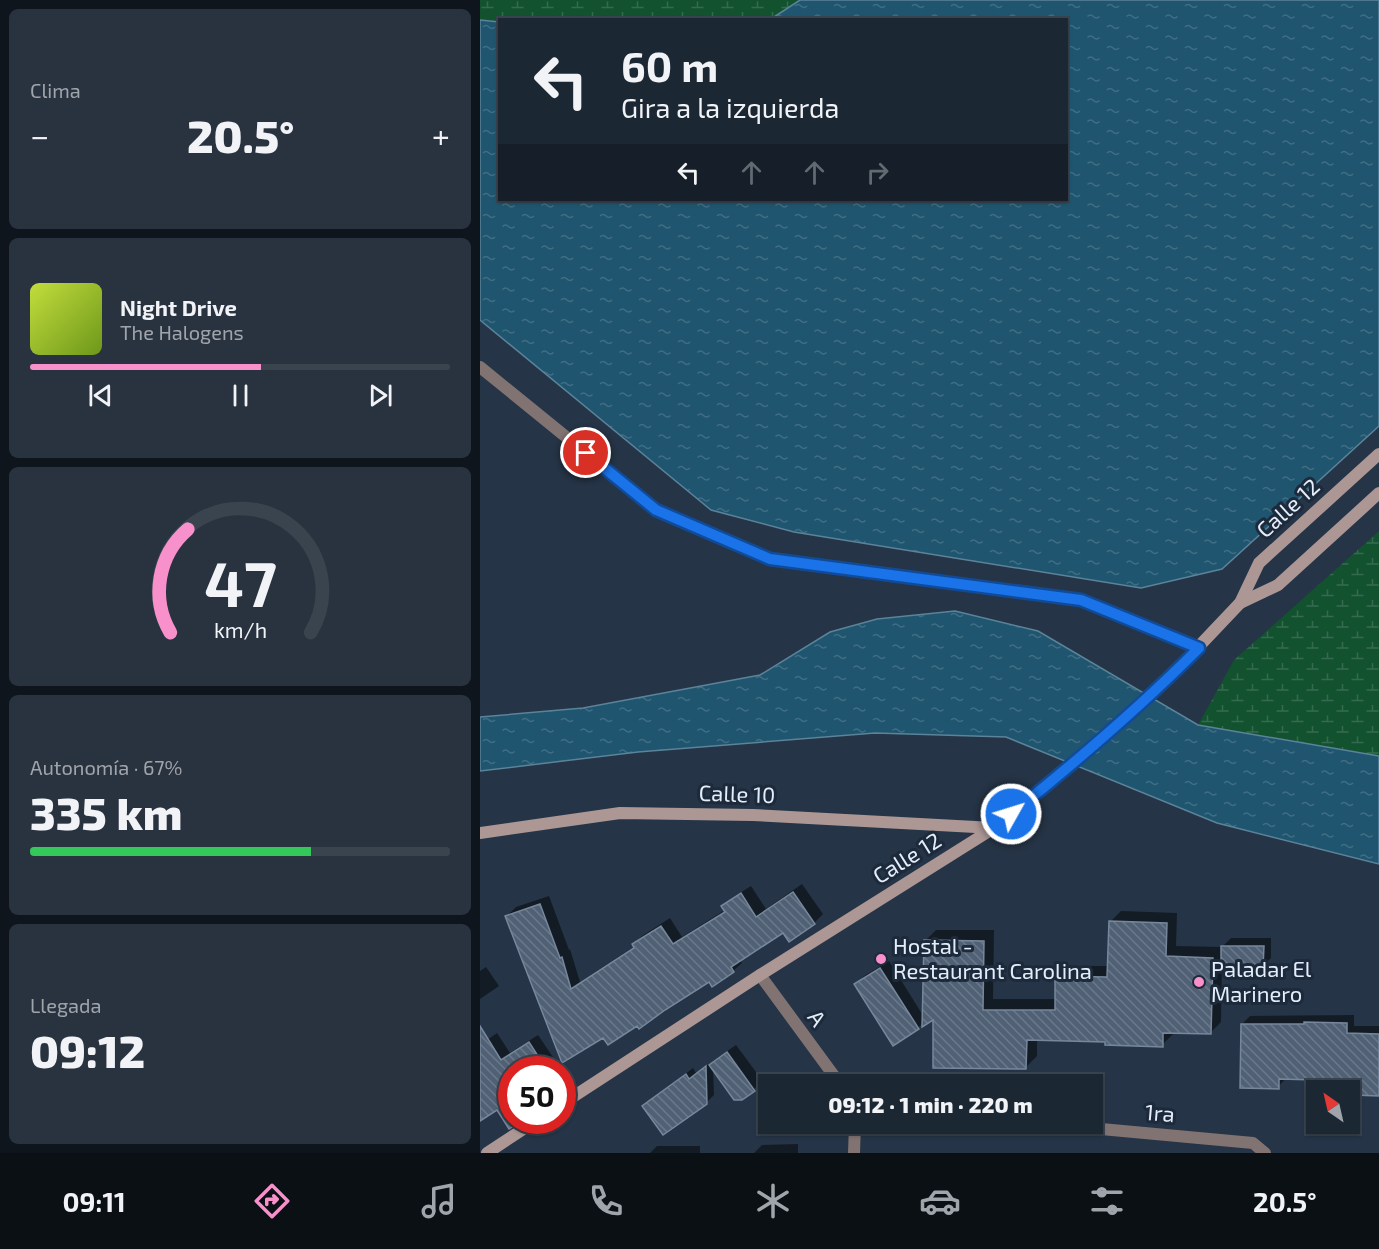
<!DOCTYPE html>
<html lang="es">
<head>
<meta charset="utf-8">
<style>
	:root { --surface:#1c2734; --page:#293340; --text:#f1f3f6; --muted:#a0a5ac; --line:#3a444f; --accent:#f890cb }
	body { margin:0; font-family:"Exo 2",sans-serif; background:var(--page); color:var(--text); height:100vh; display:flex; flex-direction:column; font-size:22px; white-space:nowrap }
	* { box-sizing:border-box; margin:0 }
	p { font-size:20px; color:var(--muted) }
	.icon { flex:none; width:33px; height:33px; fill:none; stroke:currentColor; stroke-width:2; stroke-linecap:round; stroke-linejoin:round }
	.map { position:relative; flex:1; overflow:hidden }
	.details { display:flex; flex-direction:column; gap:9px; padding:9px; background:#0f151d; width:480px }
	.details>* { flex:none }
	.hud { position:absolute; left:18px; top:18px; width:570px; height:183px; border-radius:0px; box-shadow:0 2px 4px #0004,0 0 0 2px var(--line); background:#1c2734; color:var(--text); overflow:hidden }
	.needle { width:39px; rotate:326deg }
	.fabs { position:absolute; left:826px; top:1080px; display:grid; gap:12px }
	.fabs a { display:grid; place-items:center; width:54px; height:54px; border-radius:0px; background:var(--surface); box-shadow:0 2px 4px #0004,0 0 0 2px var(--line); font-size:30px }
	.speed { position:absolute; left:18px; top:1056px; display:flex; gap:12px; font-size:30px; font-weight:700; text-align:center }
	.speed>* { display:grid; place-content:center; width:78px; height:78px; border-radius:50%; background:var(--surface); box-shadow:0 2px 4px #0004,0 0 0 2px var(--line); line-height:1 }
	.speed .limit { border:9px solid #d22; background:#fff; color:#111 }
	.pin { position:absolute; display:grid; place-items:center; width:51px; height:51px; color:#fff; margin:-26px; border:3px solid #fff; border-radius:50%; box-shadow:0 2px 6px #0007 }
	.me { position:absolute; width:66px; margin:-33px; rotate:51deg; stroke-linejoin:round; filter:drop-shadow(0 0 4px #0008) }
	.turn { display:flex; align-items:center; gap:21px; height:126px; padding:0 24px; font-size:27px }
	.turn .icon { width:78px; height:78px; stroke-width:2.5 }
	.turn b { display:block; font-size:42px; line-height:51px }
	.lanes { display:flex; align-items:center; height:57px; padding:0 24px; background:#0003; justify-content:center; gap:30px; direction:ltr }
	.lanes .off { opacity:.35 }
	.big { font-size:45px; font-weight:800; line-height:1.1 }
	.details .card { flex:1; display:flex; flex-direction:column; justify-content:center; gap:9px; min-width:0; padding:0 21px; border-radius:9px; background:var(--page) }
	.details .dial { align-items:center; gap:0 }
	.dial svg { height:156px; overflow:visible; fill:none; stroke:var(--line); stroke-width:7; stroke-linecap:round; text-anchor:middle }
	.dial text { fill:var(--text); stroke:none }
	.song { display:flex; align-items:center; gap:18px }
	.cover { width:72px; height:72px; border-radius:9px; background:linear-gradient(135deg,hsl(70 70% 55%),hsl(80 70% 35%)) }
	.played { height:6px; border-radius:3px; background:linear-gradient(90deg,var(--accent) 55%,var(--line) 55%) }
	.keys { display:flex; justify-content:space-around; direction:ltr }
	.heat { display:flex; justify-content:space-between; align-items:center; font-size:33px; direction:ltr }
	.charge { height:9px; border-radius:4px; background:linear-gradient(90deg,#34c759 67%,var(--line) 0) }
	.trip { position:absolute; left:278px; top:1074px; width:345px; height:60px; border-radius:0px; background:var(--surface); box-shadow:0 2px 4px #0004,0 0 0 2px var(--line); font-weight:800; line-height:60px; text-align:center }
	.tab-bar { display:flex; height:96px; justify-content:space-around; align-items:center; background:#0b1015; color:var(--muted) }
	.tab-bar .icon { width:42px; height:42px }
	.tab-bar .current { color:var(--accent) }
	.tab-bar b { font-size:27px; color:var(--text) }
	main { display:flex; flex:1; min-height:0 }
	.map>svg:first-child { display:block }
	.wetland { fill:url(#wetland-marsh) }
	.water { fill:url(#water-ripples); stroke:#5b8399; stroke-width:1.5 }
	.shadow { fill:#0007 }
	.building { fill:url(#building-back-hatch); stroke:#77889d; stroke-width:1.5 }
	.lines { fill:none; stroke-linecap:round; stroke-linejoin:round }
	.lane { stroke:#817372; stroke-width:12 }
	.street { stroke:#817372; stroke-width:12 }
	.secondary { stroke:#ac9795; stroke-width:12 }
	.route-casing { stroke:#114b97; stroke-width:15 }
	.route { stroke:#1a73e8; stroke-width:10 }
	.poi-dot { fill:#f890cb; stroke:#1c2a3b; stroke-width:2 }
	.labels { text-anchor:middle; stroke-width:6; stroke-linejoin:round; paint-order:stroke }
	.street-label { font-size:22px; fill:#e4eefa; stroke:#1c2a3b }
	.poi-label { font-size:22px; fill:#e4eefa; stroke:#1c2a3b; text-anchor:start }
</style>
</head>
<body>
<main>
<section class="details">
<div class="card"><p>Clima</p>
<div class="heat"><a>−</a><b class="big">20.5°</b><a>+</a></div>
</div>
<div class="card">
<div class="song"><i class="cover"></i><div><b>Night Drive</b><p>The Halogens</p></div></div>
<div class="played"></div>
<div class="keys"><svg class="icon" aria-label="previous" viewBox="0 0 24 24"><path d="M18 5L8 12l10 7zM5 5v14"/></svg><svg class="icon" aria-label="pause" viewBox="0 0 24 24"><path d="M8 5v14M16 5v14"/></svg><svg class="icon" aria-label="next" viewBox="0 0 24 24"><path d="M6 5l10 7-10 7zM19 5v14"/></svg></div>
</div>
<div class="card dial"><svg viewBox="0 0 100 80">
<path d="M14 69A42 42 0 1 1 86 69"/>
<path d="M14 69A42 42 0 0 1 23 16" stroke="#f890cb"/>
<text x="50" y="56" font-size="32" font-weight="700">47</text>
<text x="50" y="72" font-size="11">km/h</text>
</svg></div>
<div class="card"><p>Autonomía · 67%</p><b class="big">335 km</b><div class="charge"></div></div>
<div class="card"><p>Llegada</p><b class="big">09:12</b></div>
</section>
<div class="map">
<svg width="899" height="1153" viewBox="0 0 899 1153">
	<defs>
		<pattern id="wetland-marsh" width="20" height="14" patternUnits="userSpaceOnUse" patternTransform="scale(1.5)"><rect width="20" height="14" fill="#12522f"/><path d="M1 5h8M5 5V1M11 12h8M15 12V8" fill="none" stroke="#346b4e"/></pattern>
		<pattern id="water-ripples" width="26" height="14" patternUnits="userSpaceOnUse" patternTransform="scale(1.5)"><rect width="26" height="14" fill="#20556f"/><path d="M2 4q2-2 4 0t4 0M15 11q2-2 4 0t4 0" fill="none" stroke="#406e84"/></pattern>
		<pattern id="building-back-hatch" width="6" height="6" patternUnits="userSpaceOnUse" patternTransform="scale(1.5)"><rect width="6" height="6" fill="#516175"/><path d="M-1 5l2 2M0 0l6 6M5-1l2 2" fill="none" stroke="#6a788a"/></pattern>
	</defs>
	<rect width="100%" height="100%" fill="#253446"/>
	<g class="wetland">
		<path d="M0,0H320L294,17L286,19L20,20L19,22L0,20Z"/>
		<path d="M899,531V756L718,725L754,660Z"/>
	</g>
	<g class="water">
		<path d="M320,0H899V426L742,569L661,588L314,532L231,510L0,320V20L19,22L20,200H586V20L286,19L294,17Z"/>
		<path d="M475,611L558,631L718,725L899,756V864L737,823L526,737L395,733L158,752L0,771V717L103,708L280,675L350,632L397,619Z"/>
	</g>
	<g class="shadow">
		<path d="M322,884L343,914L334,923L310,940L304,931L260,959L262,963L253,971L230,980L128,1043L27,916L36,907L69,896L89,950L90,949L100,982L155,946L154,944L162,936L190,918L202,937L245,910L243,907L252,898L271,886L286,909Z"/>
		<path d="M641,911L697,913L696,946L742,947L751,938H791V958L783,966H742L741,1022L730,1033L693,1032V1034L682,1045L626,1040L557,1038V1056L546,1067L455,1018L444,1022L438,1028L376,984L384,976L409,961L444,1017L445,941L456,930H514L513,999H576L577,977L588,966H629L630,922Z"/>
		<path d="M6,967L19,986L0,999V971Z"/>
		<path d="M874,1015V1026H899V1094L874,1080L806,1078L798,1087L762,1024L770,1016Z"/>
		<path d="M17,1033L30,1053L58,1035L75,1060L65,1070H32L18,1107L0,1119V1045Z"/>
		<path d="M256,1045L279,1076V1084L270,1093L233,1068L234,1095L226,1103L164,1106L213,1068L216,1073Z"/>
		<path d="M318,1144V1153H274L282,1145Z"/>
		<path d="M177,1146H220V1153H170Z"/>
	</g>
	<g class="building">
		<path d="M313,892L335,924L309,942L303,933L251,967L254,972L232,987L229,982L185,1010L159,1029L157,1026L128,1045L123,1038L82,1063L25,916L60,904L80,958L82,957L91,989L154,948L152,944L181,926L193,944L245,912L241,906L261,893L276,917Z"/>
		<path d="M629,921L687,923L686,956L733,958L731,1034L683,1033V1047L625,1045V1042L547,1040L546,1069L453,1068V1020L442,1027L444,940L504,941L503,1010H575V976L627,977Z"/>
		<path d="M741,946H784L783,968H741Z"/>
		<path d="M400,968L439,1029L413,1046L374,984Z"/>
		<path d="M824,1022L867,1023V1033L899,1034V1096L873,1095V1081L799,1079V1089L760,1088L761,1024H824Z"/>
		<path d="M0,1026L21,1060L49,1042L67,1070H32V1127L29,1129L17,1110L0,1121Z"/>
		<path d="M247,1052L275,1091L262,1100H254L229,1065Z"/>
		<path d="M226,1066L227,1104L183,1135L162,1106L206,1074L209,1079Z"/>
	</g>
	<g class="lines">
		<path class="lane" d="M0,367L176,510L290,559L601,600L719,648"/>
		<g class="street">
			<path d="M280,975L360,1084"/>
			<path d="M567,1124L773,1143L785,1153"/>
			<path d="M374,1153L375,1124"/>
		</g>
		<g class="secondary">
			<path d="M760,603L798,585L899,493"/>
			<path d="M0,833L140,813L273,815L514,828"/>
			<path d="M82,1104L280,975L514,828L566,786L687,680L760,603L779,563L899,454"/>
			<path d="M7,1153L57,1120"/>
		</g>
	</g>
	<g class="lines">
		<defs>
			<path id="route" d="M106,453L176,510L290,559L601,600L719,648C660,707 596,762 531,814"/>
		</defs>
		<use href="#route" class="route-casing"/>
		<use href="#route" class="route"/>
	</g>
	<g class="poi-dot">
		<circle cx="401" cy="959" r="6"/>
		<circle cx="719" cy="982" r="6"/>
	</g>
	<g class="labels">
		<g class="street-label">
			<text transform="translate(808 508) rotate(-42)" y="8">Calle 12</text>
			<text transform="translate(257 794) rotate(2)" y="8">Calle 10</text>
			<text transform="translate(427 858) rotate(-32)" y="8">Calle 12</text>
			<text transform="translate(337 1018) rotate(54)" y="8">A</text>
			<text transform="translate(680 1113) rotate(5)" y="8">1ra</text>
		</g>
		<g class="poi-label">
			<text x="413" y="954">Hostal -<tspan x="413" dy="25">Restaurant Carolina</tspan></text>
			<text x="731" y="977">Paladar El<tspan x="731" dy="25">Marinero</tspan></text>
		</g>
	</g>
</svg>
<div class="fabs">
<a><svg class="needle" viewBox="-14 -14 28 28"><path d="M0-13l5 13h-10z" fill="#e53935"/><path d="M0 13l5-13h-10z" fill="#a0a5ac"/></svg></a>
</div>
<div class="speed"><div class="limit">50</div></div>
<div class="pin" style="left:106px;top:453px;background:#d93025"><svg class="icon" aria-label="arrive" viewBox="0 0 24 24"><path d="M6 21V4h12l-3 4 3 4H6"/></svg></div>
<svg class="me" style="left:531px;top:814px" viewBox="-20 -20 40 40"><circle r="17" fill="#1a73e8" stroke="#fff" stroke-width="3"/><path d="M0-11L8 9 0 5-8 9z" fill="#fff"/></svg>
<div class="trip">09:12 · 1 min · 220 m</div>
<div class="hud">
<div class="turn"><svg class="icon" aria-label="left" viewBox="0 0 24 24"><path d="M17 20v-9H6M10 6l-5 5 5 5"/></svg><div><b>60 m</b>Gira a la izquierda</div></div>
<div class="lanes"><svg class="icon" aria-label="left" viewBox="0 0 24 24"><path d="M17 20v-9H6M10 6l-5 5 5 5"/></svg><svg class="icon off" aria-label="ahead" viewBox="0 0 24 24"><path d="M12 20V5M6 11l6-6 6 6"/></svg><svg class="icon off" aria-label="ahead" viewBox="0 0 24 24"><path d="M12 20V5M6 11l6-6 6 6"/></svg><svg class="icon off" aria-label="right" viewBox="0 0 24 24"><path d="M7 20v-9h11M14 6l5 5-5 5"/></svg></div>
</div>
</div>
</main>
<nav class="tab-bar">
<b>09:11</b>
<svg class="icon current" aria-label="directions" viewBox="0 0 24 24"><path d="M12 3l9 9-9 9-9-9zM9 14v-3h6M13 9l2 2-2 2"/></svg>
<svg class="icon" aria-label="music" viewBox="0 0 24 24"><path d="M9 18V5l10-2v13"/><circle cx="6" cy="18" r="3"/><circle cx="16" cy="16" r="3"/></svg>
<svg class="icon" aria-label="phone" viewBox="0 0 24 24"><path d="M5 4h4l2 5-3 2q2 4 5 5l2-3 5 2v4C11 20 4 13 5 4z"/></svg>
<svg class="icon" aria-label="climate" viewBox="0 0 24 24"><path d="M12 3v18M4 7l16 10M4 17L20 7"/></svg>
<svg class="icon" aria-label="car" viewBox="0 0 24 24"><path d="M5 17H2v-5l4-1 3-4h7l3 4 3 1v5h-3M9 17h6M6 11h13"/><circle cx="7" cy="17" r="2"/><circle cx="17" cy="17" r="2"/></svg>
<svg class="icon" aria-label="filters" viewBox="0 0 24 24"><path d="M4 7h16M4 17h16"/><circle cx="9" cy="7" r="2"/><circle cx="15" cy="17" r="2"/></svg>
<b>20.5°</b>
</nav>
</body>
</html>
